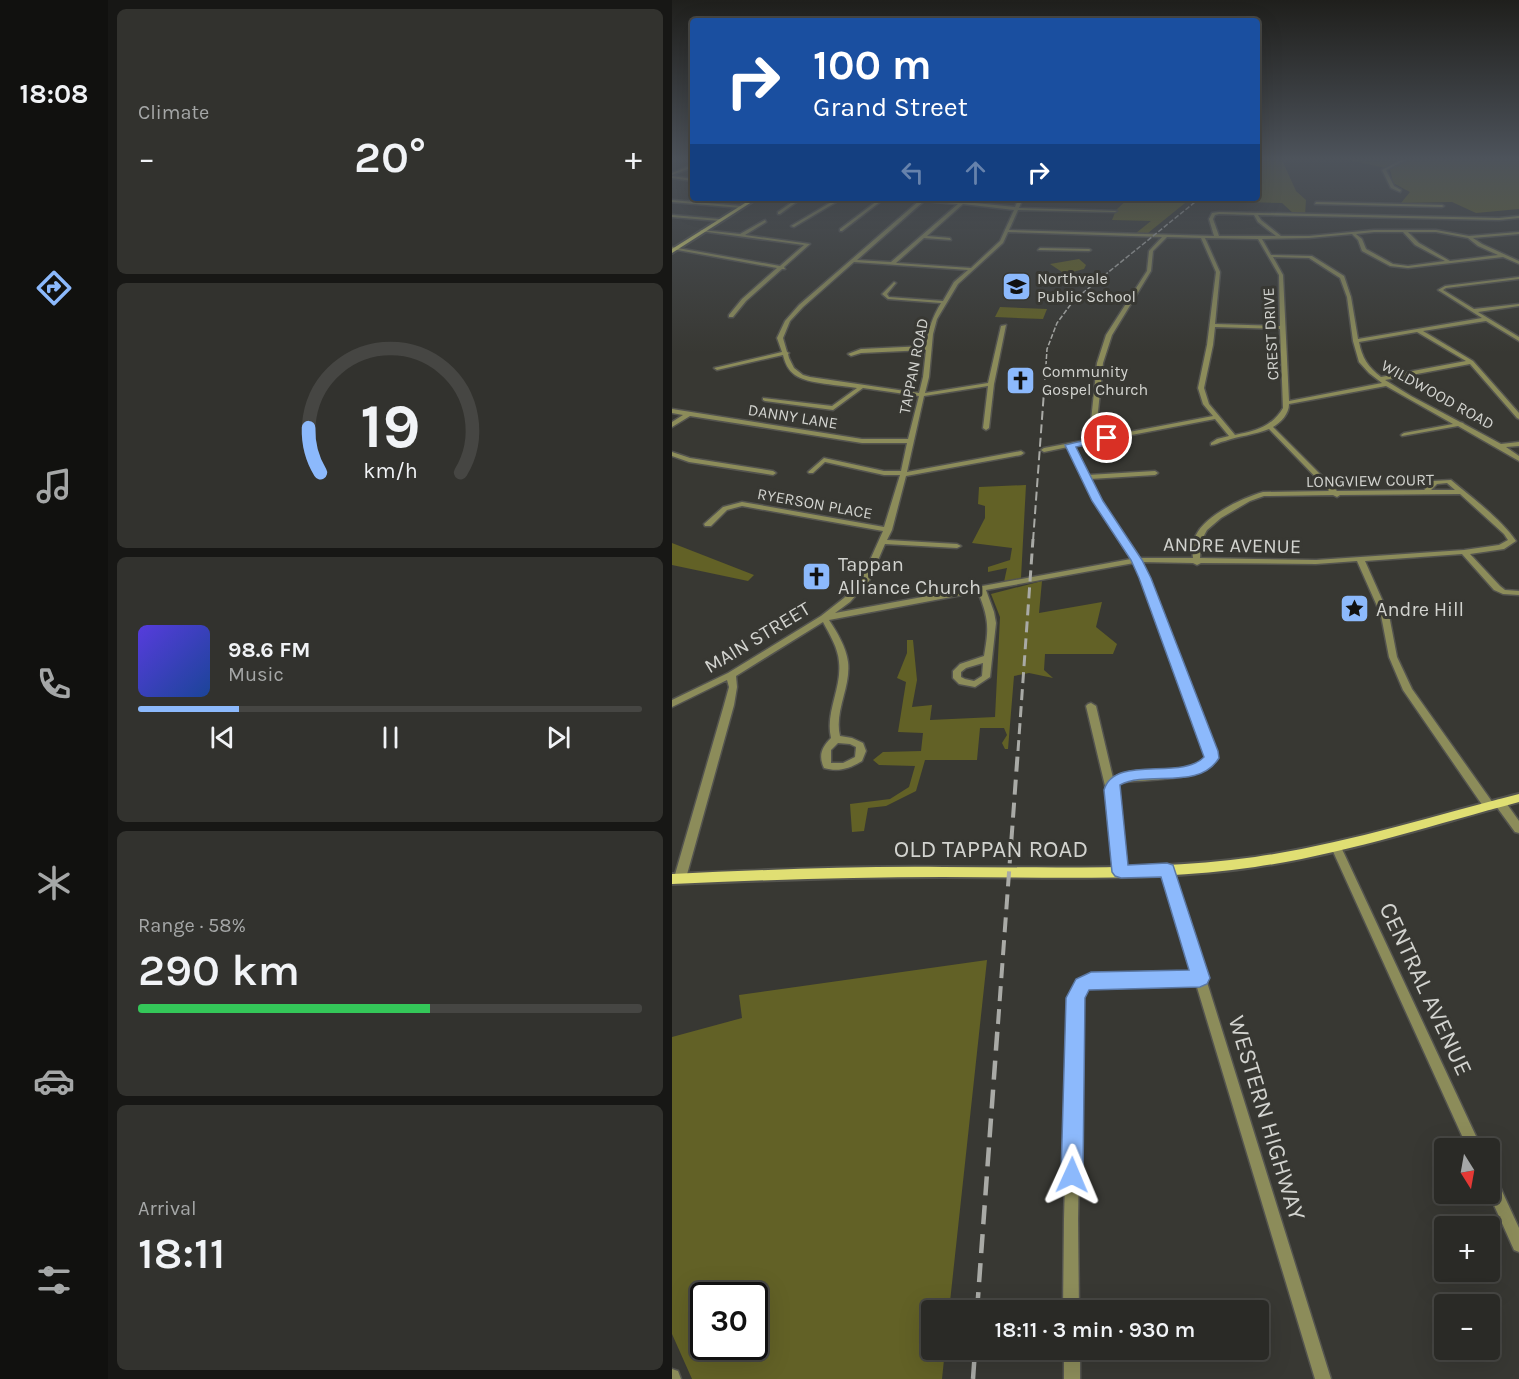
<!DOCTYPE html>
<html lang="en">
<head>
<meta charset="utf-8">
<style>
	:root { --surface:#2a2a26; --page:#32322e; --text:#f1f3f6; --muted:#a5a7a7; --line:#464643; --accent:#8cb9fc }
	body { margin:0; font-family:Karla,sans-serif; background:var(--page); color:var(--text); height:100vh; display:flex; flex-direction:column; font-size:22px; white-space:nowrap }
	* { box-sizing:border-box; margin:0 }
	p { font-size:20px; color:var(--muted) }
	.icon { flex:none; width:33px; height:33px; fill:none; stroke:currentColor; stroke-width:2; stroke-linecap:round; stroke-linejoin:round }
	.map { position:relative; flex:1; overflow:hidden }
	.panel { display:flex; flex-direction:column; gap:9px; padding:9px; background:#171715; width:564px }
	.panel>* { flex:none }
	.hud { position:absolute; left:18px; top:18px; width:570px; height:183px; border-radius:6px; box-shadow:0 6px 24px #0002,0 0 0 2px var(--line); background:#1a4fa0; color:#fff; overflow:hidden }
	.needle { width:39px; rotate:169deg }
	.controls { position:absolute; left:762px; top:1138px; display:grid; gap:12px }
	.controls a { display:grid; place-items:center; width:66px; height:66px; border-radius:6px; background:var(--surface); box-shadow:0 6px 24px #0002,0 0 0 2px var(--line); font-size:30px }
	.speed { position:absolute; left:18px; top:1282px; display:flex; gap:12px; font-size:30px; font-weight:700; text-align:center }
	.speed>* { display:grid; place-content:center; width:78px; height:78px; border-radius:50%; background:var(--surface); box-shadow:0 6px 24px #0002,0 0 0 2px var(--line); line-height:1 }
	.speed .limit { border:3px solid #111; border-radius:9px; background:#fff; color:#111 }
	.pin { position:absolute; display:grid; place-items:center; width:51px; height:51px; color:#fff; margin:-26px; border:3px solid #fff; border-radius:50%; box-shadow:0 2px 6px #0007 }
	.me { position:absolute; width:66px; margin:-33px; rotate:1deg; stroke-linejoin:round; filter:drop-shadow(0 0 4px #0008) }
	.turn { display:flex; align-items:center; gap:21px; height:126px; padding:0 24px; font-size:27px }
	.turn .icon { width:78px; height:78px; stroke-width:2.5 }
	.turn b { display:block; font-size:42px; line-height:51px }
	.lanes { display:flex; align-items:center; height:57px; padding:0 24px; background:#0003; justify-content:center; gap:30px; direction:ltr }
	.lanes .off { opacity:.35 }
	.big { font-size:45px; font-weight:600; line-height:1.1 }
	.panel .tile { flex:1; display:flex; flex-direction:column; justify-content:center; gap:9px; min-width:0; padding:0 21px; border-radius:9px; background:var(--page) }
	.panel .dial { align-items:center; gap:0 }
	.dial svg { height:156px; overflow:visible; fill:none; stroke:var(--line); stroke-width:7; stroke-linecap:round; text-anchor:middle }
	.dial text { fill:var(--text); stroke:none }
	.song { display:flex; align-items:center; gap:18px }
	.cover { width:72px; height:72px; border-radius:9px; background:linear-gradient(135deg,hsl(250 70% 55%),hsl(220 70% 35%)) }
	.played { height:6px; border-radius:3px; background:linear-gradient(90deg,var(--accent) 20%,var(--line) 20%) }
	.keys { display:flex; justify-content:space-around; direction:ltr }
	.heat { display:flex; justify-content:space-between; align-items:center; font-size:33px; direction:ltr }
	.charge { height:9px; border-radius:4px; background:linear-gradient(90deg,#34c759 58%,var(--line) 0) }
	.trip { position:absolute; left:249px; top:1300px; width:348px; height:60px; border-radius:6px; background:var(--surface); box-shadow:0 6px 24px #0002,0 0 0 2px var(--line); font-weight:600; line-height:60px; text-align:center }
	main { display:flex; flex:1; min-height:0 }
	.menu { display:flex; flex-direction:column; width:108px; justify-content:space-around; align-items:center; background:#11110f; color:var(--muted) }
	.menu .icon { width:42px; height:42px }
	.menu .on { color:var(--accent) }
	.menu b { font-size:27px; color:var(--text) }
	.map>svg:first-child { display:block }
	.green { fill:#626126; fill-rule:evenodd }
	.lines { fill:none; stroke-linecap:round; stroke-linejoin:round }
	.minor-casing { stroke:#54544f; stroke-width:3 }
	.major-casing { stroke:#54544f; stroke-width:4 }
	.minor { fill:#8c8c5a; fill-rule:evenodd }
	.major { fill:#e0df73; fill-rule:evenodd }
	.rail-far4 { stroke:#a9aaa6; stroke-width:1.5; stroke-dasharray:5 2; stroke-linecap:butt }
	.rail-far3 { stroke:#a9aaa6; stroke-width:2; stroke-dasharray:9 4.5; stroke-linecap:butt }
	.rail-far2 { stroke:#a9aaa6; stroke-width:3; stroke-dasharray:11 6; stroke-linecap:butt }
	.rail-far1 { stroke:#a9aaa6; stroke-width:4; stroke-dasharray:15 8; stroke-linecap:butt }
	.rail { stroke:#a9aaa6; stroke-width:4.5; stroke-dasharray:19 10; stroke-linecap:butt }
	.route { fill:#8cb9fc; stroke:#5b78a4; stroke-width:1.5 }
	.labels { text-anchor:middle; stroke-width:6; stroke-linejoin:round; paint-order:stroke }
	.far-poi-label { font-size:16px; fill:#d2d3cf; stroke:#383833; text-anchor:start }
	.far-street-label { font-size:16px; fill:#d2d3cf; stroke:#383833 }
	.street-label { font-size:20px; fill:#d2d3cf; stroke:#383833 }
	.poi-label { font-size:20px; fill:#d2d3cf; stroke:#383833; text-anchor:start }
	.near-street-label { font-size:24px; fill:#d2d3cf; stroke:#383833 }
</style>
</head>
<body>
<main>
<nav class="menu">
<b>18:08</b>
<svg class="icon on" aria-label="directions" viewBox="0 0 24 24"><path d="M12 3l9 9-9 9-9-9zM9 14v-3h6M13 9l2 2-2 2"/></svg>
<svg class="icon" aria-label="music" viewBox="0 0 24 24"><path d="M9 18V5l10-2v13"/><circle cx="6" cy="18" r="3"/><circle cx="16" cy="16" r="3"/></svg>
<svg class="icon" aria-label="phone" viewBox="0 0 24 24"><path d="M5 4h4l2 5-3 2q2 4 5 5l2-3 5 2v4C11 20 4 13 5 4z"/></svg>
<svg class="icon" aria-label="climate" viewBox="0 0 24 24"><path d="M12 3v18M4 7l16 10M4 17L20 7"/></svg>
<svg class="icon" aria-label="car" viewBox="0 0 24 24"><path d="M5 17H2v-5l4-1 3-4h7l3 4 3 1v5h-3M9 17h6M6 11h13"/><circle cx="7" cy="17" r="2"/><circle cx="17" cy="17" r="2"/></svg>
<svg class="icon" aria-label="filters" viewBox="0 0 24 24"><path d="M4 7h16M4 17h16"/><circle cx="9" cy="7" r="2"/><circle cx="15" cy="17" r="2"/></svg>
</nav>
<section class="panel">
<div class="tile"><p>Climate</p>
<div class="heat"><a>−</a><b class="big">20°</b><a>+</a></div>
</div>
<div class="tile dial"><svg viewBox="0 0 100 80">
<path d="M14 69A42 42 0 1 1 86 69"/>
<path d="M14 69A42 42 0 0 1 8 46" stroke="#8cb9fc"/>
<text x="50" y="56" font-size="32" font-weight="700">19</text>
<text x="50" y="72" font-size="11">km/h</text>
</svg></div>
<div class="tile">
<div class="song"><i class="cover"></i><div><b>98.6 FM</b><p>Music</p></div></div>
<div class="played"></div>
<div class="keys"><svg class="icon" aria-label="previous" viewBox="0 0 24 24"><path d="M18 5L8 12l10 7zM5 5v14"/></svg><svg class="icon" aria-label="pause" viewBox="0 0 24 24"><path d="M8 5v14M16 5v14"/></svg><svg class="icon" aria-label="next" viewBox="0 0 24 24"><path d="M6 5l10 7-10 7zM19 5v14"/></svg></div>
</div>
<div class="tile"><p>Range · 58%</p><b class="big">290 km</b><div class="charge"></div></div>
<div class="tile"><p>Arrival</p><b class="big">18:11</b></div>
</section>
<div class="map">
<svg width="847" height="1379" viewBox="0 0 847 1379">
	<rect width="100%" height="100%" fill="#383833"/>
	<g class="green">
		<path d="M585,160H610L624,191L634,200L633,215L622,214L610,203L539,201L522,198H585Z"/>
		<path d="M677,160H847V209L804,213L780,202L729,203L738,192L721,183L718,169Z"/>
		<path d="M457,198H513L518,199L476,233H464L479,221L440,220L444,210Z"/>
		<path d="M407,259L414,265L412,269L393,274L378,264Z"/>
		<path d="M328,307L375,309L371,319L323,317Z"/>
		<path d="M354,485L349,578L332,582L335,568L316,572V567L338,560L340,548L300,543L313,518V506L306,504L307,487Z"/>
		<path d="M0,543L82,575L76,581L0,565Z"/>
		<path d="M370,581L367,613L430,602L424,627L445,644L441,654H373L372,670L381,678L357,673L342,676L336,749H333L330,743L335,735L332,728H308L305,760H253L244,791L214,806L196,808L192,831L180,832L178,804L218,799L237,787L243,766L207,765L201,760L211,752L249,751L251,733L226,732L234,682L225,678L235,653V640H241L245,680L240,707L260,705L258,720L323,717L328,617L319,594Z"/>
		<path d="M315,960L277,1311H260V1350H273L270,1379H20L0,1334V1037L70,1018L67,995ZM32,1296H82V1347H32Z"/>
	</g>
	<g class="lines">
		<defs>
			<g id="minor">
				<path d="M729,160H734L714,170L722,186L729,190L728,192L719,188L710,170Z"/>
				<path d="M20,165H21V167L0,175V173Z"/>
				<path d="M0,176L21,179V181L0,178Z"/>
				<path d="M126,198H130L108,214H106V212Z"/>
				<path d="M166,198H171L122,227L119,226Z"/>
				<path d="M209,198H213L170,231H168V229Z"/>
				<path d="M231,198H255L289,202L291,201L293,202L343,207L347,198H351L347,208L445,211L443,212L346,210L337,230L542,236L537,219L540,213L547,212L827,218L847,216V218L827,220L586,215L589,220L609,236H637L702,230H764L797,236L847,232V234L801,238L810,244L847,261V264L831,257L736,268L718,266L690,251L686,240L680,234L637,238L590,239L599,255L640,256L672,276L679,297L686,339L810,318L766,290L773,286L847,277V279L774,288L771,290L802,309L847,304V306L806,312L847,337V341L814,321L751,331L801,361L847,413V419L845,418L798,364L713,380L739,396L788,422L791,423L792,424L829,444L847,442V446L834,447L847,456V461L786,426L730,436L729,435L732,433L781,424L714,386L617,404C617,414 609,422 601,427L665,491L752,490L761,481L779,480C798,496 830,520 844,541L832,549L798,554L828,586L833,590L847,591V595L831,594L822,590L790,554L693,561L717,615L725,657L740,689L821,803L822,806L821,809L817,810L813,809L731,690L717,657L709,615L685,561L644,564L529,563L525,565L521,563L469,562L477,578L544,754C543,758 542,763 539,766C526,780 470,780 451,782L446,784L444,790L454,872L453,875L449,876L445,875L444,872L434,790L414,706L416,704L419,703L424,706L441,778L449,774C470,772 515,774 532,761L534,754L469,578L462,563L314,590L322,612L324,623L318,677L303,687L287,684L281,678V671L288,664L312,656C317,628 317,619 306,592L157,620C165,632 174,647 176,662C179,687 162,711 168,736L180,738L191,743L194,751L190,761C177,769 166,772 152,768C146,755 150,747 159,738C153,712 170,688 167,662C166,648 158,635 151,622L64,676L65,687L62,705L14,878L12,881L8,883L4,881L2,878L52,705L57,687L55,680L0,707V700L56,673L149,616L172,598L190,578L211,531L70,506L55,510L39,526H33L32,524L51,507L70,502L212,527L228,475H212L153,462L141,473H137L136,472L152,458L212,471H229L235,443H190L18,416L0,427V422L11,415L0,413V409L190,439H236L247,396L191,388L161,410L93,401L91,400V398L160,406L185,388C169,385 135,384 123,375C116,370 113,363 111,355L45,370L42,368L110,352L105,338L113,321L127,305L248,200ZM252,201L286,204L219,262L185,260ZM291,204L342,210L328,241L299,268L224,263L252,238L279,240L278,238L255,236ZM547,214L582,215L586,222L604,236H547L541,219L543,215ZM336,232L490,237L477,251L475,271L434,335L425,363L419,421L431,437L372,448L369,450L372,452L396,447L422,501L459,559L163,613L178,602L197,581L213,544L285,548L289,546L285,544L215,540L220,530L234,476L349,455L352,453L349,451L235,472L252,396L316,386L311,428L314,430L317,428L322,384L334,325L329,326L316,383L253,393L257,377L261,334L265,319L286,284L331,243ZM702,232H731L743,245L773,261L736,266L721,264L694,249L690,239L684,234ZM736,232H764L796,238L806,246L826,255L778,261L747,243ZM495,237L529,238L544,272L535,345L526,388L531,404L541,416L436,436L425,421L431,363L440,335L479,271L481,251ZM533,238L586,239L607,275L608,326L543,324L548,272ZM601,257L637,258L668,278L675,297L681,341L687,362L697,373L710,383L617,401L611,275ZM182,262L296,270L282,282L271,301L217,297L215,294L224,283L222,282L210,294L216,299L269,303C260,318 256,330 254,346L189,349L176,354L179,356L189,353L254,350L251,377L247,393L138,377L131,375L122,368L117,358L116,354L117,353L115,352L111,338L118,321L131,307ZM543,327L608,329L611,408C600,427 583,431 563,435L537,404L532,388L541,345ZM745,332L794,361L709,377C696,367 690,358 687,342ZM543,419L557,436L545,439L539,443V445C544,445 547,442 553,441C567,436 582,435 597,429L657,491L591,492C570,498 534,515 524,535C520,542 520,550 521,558H466L428,501L418,479L483,475L486,473L483,471L416,475L402,446ZM775,483L783,490H759L765,484ZM788,494L832,534L836,540L827,545L792,550L644,560L528,558L529,541L535,530L549,518L578,501L592,496L661,495L665,497L668,495ZM311,663L310,676L302,681L293,679L289,677V672L294,668ZM166,743L178,744L184,747L183,757L171,763H159V750Z"/>
				<path d="M386,198H446L447,199L445,200Z"/>
				<path d="M0,200L69,206L71,207L69,208L0,202Z"/>
				<path d="M644,202L770,205L772,206L770,207L643,204Z"/>
				<path d="M0,215L47,219L49,220L47,221L0,217Z"/>
				<path d="M93,220L94,222L73,235L138,244L112,267L113,269H110L74,301L61,317H57V315L70,299L105,268L0,249V247L108,266L132,245L28,231L30,230L68,234Z"/>
				<path d="M368,248L417,249L419,250L417,251L366,250Z"/>
				<path d="M0,452L18,458L101,471L104,473L101,475L17,462L0,456Z"/>
				<path d="M828,799L832,800L847,821V833L843,832L824,806L823,803L824,800Z"/>
				<path d="M664,843L668,844L669,847L810,1149H796L659,847L660,844Z"/>
				<path d="M495,866L499,867L500,870L659,1379H643L524,984L420,986L414,989L410,998L406,1219L407,1311H391L392,1219L398,998L406,981L419,976L520,973L490,870L491,867Z"/>
				<path d="M818,1174L823,1176L847,1228V1252L842,1250L817,1194Z"/>
				<rect x="392" y="1350" width="16" height="29"/>
				<path d="M0,1369L6,1371L9,1379H0Z"/>
			</g>
			<g id="major">
				<path d="M81,198H86L0,253V249Z"/>
				<path d="M847,794V802C760,825 673,854 583,867C480,882 375,877 271,877C181,877 90,880 0,884V874C90,870 181,866 271,867C375,867 480,871 583,857C673,844 760,816 847,794Z"/>
			</g>
		</defs>
		<use href="#minor" class="minor-casing"/>
		<use href="#major" class="major-casing"/>
		<use href="#minor" class="minor"/>
		<use href="#major" class="major"/>
		<path class="rail-far4" d="M373,380L375,349L385,323L402,300L528,198"/>
		<path class="rail-far3" d="M361,541L373,378"/>
		<path class="rail-far2" d="M346,751L361,539"/>
		<path class="rail-far1" d="M326,1024L346,749"/>
		<g class="rail">
			<path d="M305,1311L326,1022"/>
			<path d="M301,1379L303,1350"/>
		</g>
	</g>
	<linearGradient id="sky" x2="0" y2="1"><stop stop-color="#1f1f1c"/><stop offset="0.45" stop-color="#4d535b"/><stop offset="1" stop-color="#4d535b" stop-opacity="0"/></linearGradient>
	<rect width="847" height="353" fill="url(#sky)"/>
	<path class="route" d="M435,435L439,436V440L404,447L431,501L470,560L479,578L546,751L547,758C527,791 477,770 448,785L456,865L495,863L501,865L538,978L535,984L528,987L417,990L413,998L411,1175L407,1183L400,1186L392,1183L389,1175L394,998L404,979L419,972L517,970L489,877L449,878L443,876L440,872L432,790C442,754 509,781 532,757L467,578L459,560L420,501L393,445Z"/>
	<defs>
		<symbol id="school-square" viewBox="-11 -11 22 22"><rect x="-9" y="-9" width="18" height="18" rx="4" fill="#8cb9fc" stroke="#383833"/><path d="M0-5L7-2L0 1L-7-2ZM-4 1L0 2.5L4 1V4Q0 6-4 4Z" fill="#111"/></symbol>
		<symbol id="church-square" viewBox="-11 -11 22 22"><rect x="-9" y="-9" width="18" height="18" rx="4" fill="#8cb9fc" stroke="#383833"/><path d="M-1.2-6h2.4v3.5h3.3v2.4h-3.3V6h-2.4V-.1h-3.3v-2.4h3.3Z" fill="#111"/></symbol>
		<symbol id="sight-square" viewBox="-11 -11 22 22"><rect x="-9" y="-9" width="18" height="18" rx="4" fill="#8cb9fc" stroke="#383833"/><path d="M0-6L1.8-2.2L6-1.7L2.9 1.2L3.7 5.4L0 3.3L-3.7 5.4L-2.9 1.2L-6-1.7L-1.8-2.2Z" fill="#111"/></symbol>
	</defs>
	<g fill-rule="evenodd">
		<use href="#school-square" x="328" y="270" width="33" height="33"/>
		<use href="#church-square" x="332" y="364" width="33" height="33"/>
		<use href="#church-square" x="128" y="560" width="33" height="33"/>
		<use href="#sight-square" x="666" y="592" width="33" height="33"/>
	</g>
	<g class="labels">
		<g class="far-poi-label">
			<text x="365" y="284">Northvale<tspan x="365" dy="18">Public School</tspan></text>
			<text x="370" y="377">Community<tspan x="370" dy="18">Gospel Church</tspan></text>
		</g>
		<g class="far-street-label">
			<text transform="translate(598 334) rotate(-93)" y="6">CREST DRIVE</text>
			<text transform="translate(241 366) rotate(-79)" y="6">TAPPAN ROAD</text>
			<text transform="translate(766 394) rotate(29)" y="6">WILDWOOD ROAD</text>
			<text transform="translate(121 416) rotate(9)" y="6">DANNY LANE</text>
			<text transform="translate(698 480) rotate(-1)" y="6">LONGVIEW COURT</text>
			<text transform="translate(143 503) rotate(10)" y="6">RYERSON PLACE</text>
		</g>
		<g class="street-label">
			<text transform="translate(560 545) rotate(1)" y="7">ANDRE AVENUE</text>
			<text transform="translate(85 637) rotate(-31)" y="7">MAIN STREET</text>
		</g>
		<g class="poi-label">
			<text x="166" y="571">Tappan<tspan x="166" dy="23">Alliance Church</tspan></text>
			<text x="704" y="616">Andre Hill</text>
		</g>
		<g class="near-street-label">
			<text x="319" y="857">OLD TAPPAN ROAD</text>
			<text transform="translate(754 989) rotate(65)" y="8">CENTRAL AVENUE</text>
			<text transform="translate(595 1118) rotate(73)" y="8">WESTERN HIGHWAY</text>
		</g>
	</g>
</svg>
<div class="controls">
<a><svg class="needle" viewBox="-14 -14 28 28"><path d="M0-13l5 13h-10z" fill="#e53935"/><path d="M0 13l5-13h-10z" fill="#a5a7a7"/></svg></a>
<a>+</a>
<a>−</a>
</div>
<div class="speed"><div class="limit">30</div></div>
<div class="pin" style="left:435px;top:438px;background:#d93025"><svg class="icon" aria-label="arrive" viewBox="0 0 24 24"><path d="M6 21V4h12l-3 4 3 4H6"/></svg></div>
<svg class="me" style="left:400px;top:1175px" viewBox="-20 -20 40 40"><path d="M0-17L14 15 0 8-14 15z" fill="#8cb9fc" stroke="#fff" stroke-width="4"/></svg>
<div class="trip">18:11 · 3 min · 930 m</div>
<div class="hud">
<div class="turn"><svg class="icon" aria-label="right" viewBox="0 0 24 24"><path d="M7 20v-9h11M14 6l5 5-5 5"/></svg><div><b>100 m</b>Grand Street</div></div>
<div class="lanes"><svg class="icon off" aria-label="left" viewBox="0 0 24 24"><path d="M17 20v-9H6M10 6l-5 5 5 5"/></svg><svg class="icon off" aria-label="ahead" viewBox="0 0 24 24"><path d="M12 20V5M6 11l6-6 6 6"/></svg><svg class="icon" aria-label="right" viewBox="0 0 24 24"><path d="M7 20v-9h11M14 6l5 5-5 5"/></svg></div>
</div>
</div>
</main>
</body>
</html>
